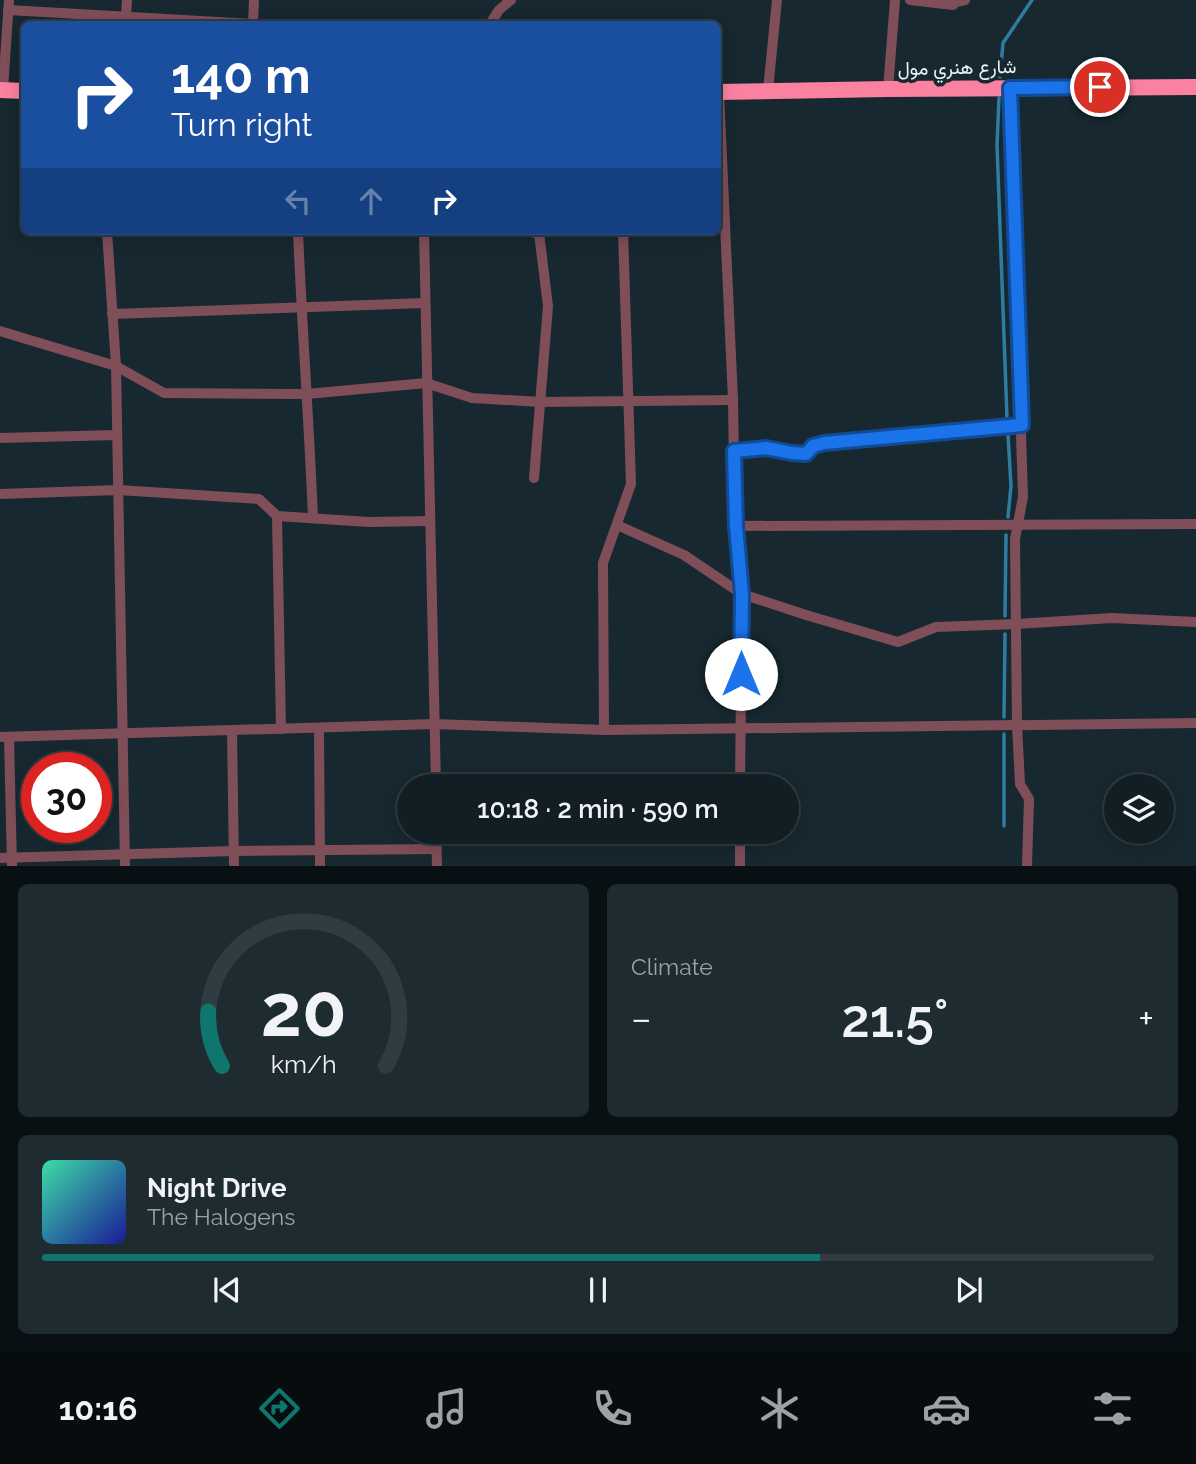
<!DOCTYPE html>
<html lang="en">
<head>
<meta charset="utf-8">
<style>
	:root { --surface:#111e24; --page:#1e2b31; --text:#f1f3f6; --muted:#9ca2a6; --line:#303c41; --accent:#0f766e }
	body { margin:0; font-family:Raleway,Vazirmatn,sans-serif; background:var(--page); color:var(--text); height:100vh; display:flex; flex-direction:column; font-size:26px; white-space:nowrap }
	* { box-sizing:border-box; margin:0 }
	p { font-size:23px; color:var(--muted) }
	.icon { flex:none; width:38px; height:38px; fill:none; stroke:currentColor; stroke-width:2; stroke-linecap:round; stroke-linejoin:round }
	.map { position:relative; height:866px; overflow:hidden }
	.panel { display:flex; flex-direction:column; gap:18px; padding:18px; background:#091014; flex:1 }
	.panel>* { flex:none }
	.banner { position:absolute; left:21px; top:21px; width:700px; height:214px; border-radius:10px; box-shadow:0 4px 18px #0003,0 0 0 2px var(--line); background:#1a4fa0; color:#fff; overflow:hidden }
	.controls { position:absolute; left:1104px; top:774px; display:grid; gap:14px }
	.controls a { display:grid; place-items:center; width:70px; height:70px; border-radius:50%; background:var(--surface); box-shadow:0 4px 18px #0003,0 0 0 2px var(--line); font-size:35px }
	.speed { position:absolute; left:21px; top:752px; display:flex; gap:14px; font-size:35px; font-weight:700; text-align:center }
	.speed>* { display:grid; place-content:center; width:91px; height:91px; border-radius:50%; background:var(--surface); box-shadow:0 4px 18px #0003,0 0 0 2px var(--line); line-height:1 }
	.speed .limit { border:10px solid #d22; background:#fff; color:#111 }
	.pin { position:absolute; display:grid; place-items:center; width:60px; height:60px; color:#fff; margin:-30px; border:4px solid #fff; border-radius:50%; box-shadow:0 2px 7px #0007 }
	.me { position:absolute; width:77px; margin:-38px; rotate:0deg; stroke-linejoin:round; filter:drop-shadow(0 0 5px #0008) }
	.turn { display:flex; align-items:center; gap:24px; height:147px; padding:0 35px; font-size:32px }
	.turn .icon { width:91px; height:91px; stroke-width:2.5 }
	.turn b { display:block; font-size:49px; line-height:60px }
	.lanes { display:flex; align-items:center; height:66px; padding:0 35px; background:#0003; justify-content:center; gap:35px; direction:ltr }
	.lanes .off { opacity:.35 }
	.big { font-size:52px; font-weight:600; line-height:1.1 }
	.panel .tile { flex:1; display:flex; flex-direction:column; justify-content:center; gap:10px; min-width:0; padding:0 24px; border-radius:10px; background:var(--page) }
	.panel .dial { align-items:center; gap:0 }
	.dial svg { height:182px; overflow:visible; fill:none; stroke:var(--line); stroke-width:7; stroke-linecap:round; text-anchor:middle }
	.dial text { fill:var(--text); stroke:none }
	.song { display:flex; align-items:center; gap:21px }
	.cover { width:84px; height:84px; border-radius:10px; background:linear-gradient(135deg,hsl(160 70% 55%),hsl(240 70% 35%)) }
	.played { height:7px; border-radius:4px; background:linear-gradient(90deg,var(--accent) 70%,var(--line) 70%) }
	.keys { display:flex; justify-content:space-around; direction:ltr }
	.heat { display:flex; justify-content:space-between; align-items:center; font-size:38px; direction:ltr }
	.panel .tiles { flex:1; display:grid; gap:18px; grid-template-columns:1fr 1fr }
	.tile:last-child { grid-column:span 2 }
	.trip { position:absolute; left:397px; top:774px; width:402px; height:70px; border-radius:35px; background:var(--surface); box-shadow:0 4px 18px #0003,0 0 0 2px var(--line); font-weight:600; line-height:70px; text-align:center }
	.dock { display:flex; height:112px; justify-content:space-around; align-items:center; background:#070c0e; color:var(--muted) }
	.dock .icon { width:49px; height:49px }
	.dock .on { color:var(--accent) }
	.dock b { font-size:32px; color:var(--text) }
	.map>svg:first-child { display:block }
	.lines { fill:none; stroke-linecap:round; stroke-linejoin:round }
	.stream { stroke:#2e7c9f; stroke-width:3.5 }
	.minor { stroke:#7f4e59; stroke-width:10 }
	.highway { stroke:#fb81a0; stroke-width:16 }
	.route-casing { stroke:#114b97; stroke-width:18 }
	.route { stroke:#1a73e8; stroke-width:12 }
	.labels { text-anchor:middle; stroke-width:7; stroke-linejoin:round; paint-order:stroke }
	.street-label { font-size:19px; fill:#e9f4fa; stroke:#172830 }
</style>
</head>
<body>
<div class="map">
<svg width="1196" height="866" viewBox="0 0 1196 866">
	<rect width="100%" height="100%" fill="#172830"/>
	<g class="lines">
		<g class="stream">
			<path d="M1000,77L1003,43L1032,0"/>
			<path d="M999,98L997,145L1007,418"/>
			<path d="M1008,435L1011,486L1008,517"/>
			<path d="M1005,616L1006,535"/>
			<path d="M1004,717L1005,634"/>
			<path d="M1004,826V734"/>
		</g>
		<g class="minor">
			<path d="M910,0L953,5L956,2L965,0"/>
			<path d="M8,10L253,24"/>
			<path d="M126,17L127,0"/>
			<path d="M253,24L254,0"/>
			<path d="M490,24L499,10L511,0"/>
			<path d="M1010,88L1023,497L1015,539L1017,725L1020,784L1029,799L1027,866"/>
			<path d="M888,89L895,0"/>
			<path d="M3,90L9,0"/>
			<path d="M768,90L777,0"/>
			<path d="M719,92L733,400L735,526L742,594L740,786"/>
			<path d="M107,231L116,366L125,866"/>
			<path d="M298,231C302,327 309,422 313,518"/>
			<path d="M424,231L436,786"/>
			<path d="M521,231L539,233L553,231"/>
			<path d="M112,314L425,303"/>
			<path d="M0,331L116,366L164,393L307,394L426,383L472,398L541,402L733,400"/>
			<path d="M0,438L117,435"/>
			<path d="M735,451L766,448L792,453L806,454L813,446L823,443L1022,425"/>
			<path d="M534,478L548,306L539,233"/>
			<path d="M0,494L118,490L259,499L277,516L369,522L430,521"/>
			<path d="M277,516L281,729"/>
			<path d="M617,525L684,555L742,594L806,615L898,642L936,627L1016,624L1112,618L1196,622"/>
			<path d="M735,526L1196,524"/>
			<path d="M319,728L320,866"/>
			<path d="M604,730L603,563L631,484L623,231"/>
			<path d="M232,731L234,866"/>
			<path d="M0,737L435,724L604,730L1196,723"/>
			<path d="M9,737L12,866"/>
			<path d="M436,831L437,866"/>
			<path d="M0,858L234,851L437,849"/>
			<path d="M740,866V831"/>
		</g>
		<g class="highway">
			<path d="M0,90L24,91"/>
			<path d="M718,92L888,89L1196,87"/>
		</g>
	</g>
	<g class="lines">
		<defs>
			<path id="route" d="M741,674L742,594L736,526L734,451L766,448L792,453L806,454L813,446L824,443L1022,425L1010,88L1100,87"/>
		</defs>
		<use href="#route" class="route-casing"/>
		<use href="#route" class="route"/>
	</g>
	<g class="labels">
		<g class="street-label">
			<text transform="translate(957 67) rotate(-1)" y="7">شارع هنري مول</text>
		</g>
	</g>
</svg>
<div class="controls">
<a><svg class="icon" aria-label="layers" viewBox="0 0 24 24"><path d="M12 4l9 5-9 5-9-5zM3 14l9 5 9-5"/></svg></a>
</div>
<div class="speed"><div class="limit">30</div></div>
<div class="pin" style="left:1100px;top:87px;background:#d93025"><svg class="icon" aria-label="arrive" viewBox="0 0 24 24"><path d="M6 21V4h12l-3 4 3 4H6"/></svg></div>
<svg class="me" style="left:741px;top:674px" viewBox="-20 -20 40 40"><circle r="19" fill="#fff"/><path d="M0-13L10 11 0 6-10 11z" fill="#1a73e8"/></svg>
<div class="trip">10:18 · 2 min · 590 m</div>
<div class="banner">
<div class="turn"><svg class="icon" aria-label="right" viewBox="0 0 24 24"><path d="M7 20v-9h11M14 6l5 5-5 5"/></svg><div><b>140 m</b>Turn right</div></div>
<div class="lanes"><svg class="icon off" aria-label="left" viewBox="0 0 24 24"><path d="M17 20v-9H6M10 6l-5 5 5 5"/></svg><svg class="icon off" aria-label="ahead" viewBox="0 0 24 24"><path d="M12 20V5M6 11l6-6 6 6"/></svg><svg class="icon" aria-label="right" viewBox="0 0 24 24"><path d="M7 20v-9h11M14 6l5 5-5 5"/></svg></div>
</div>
</div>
<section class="panel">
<div class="tiles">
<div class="tile dial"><svg viewBox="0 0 100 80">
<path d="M14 69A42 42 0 1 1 86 69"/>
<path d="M14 69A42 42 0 0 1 8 45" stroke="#0f766e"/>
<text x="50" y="56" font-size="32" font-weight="700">20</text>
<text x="50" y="72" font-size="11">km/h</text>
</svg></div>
<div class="tile"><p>Climate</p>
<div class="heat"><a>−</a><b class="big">21.5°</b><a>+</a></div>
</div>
<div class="tile">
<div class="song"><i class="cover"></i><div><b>Night Drive</b><p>The Halogens</p></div></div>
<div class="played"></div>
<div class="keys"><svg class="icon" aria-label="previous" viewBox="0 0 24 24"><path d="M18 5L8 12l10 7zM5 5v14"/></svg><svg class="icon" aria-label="pause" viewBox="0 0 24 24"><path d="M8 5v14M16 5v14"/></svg><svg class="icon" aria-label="next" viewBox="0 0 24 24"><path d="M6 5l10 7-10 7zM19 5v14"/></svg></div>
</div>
</div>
</section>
<nav class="dock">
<b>10:16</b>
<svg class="icon on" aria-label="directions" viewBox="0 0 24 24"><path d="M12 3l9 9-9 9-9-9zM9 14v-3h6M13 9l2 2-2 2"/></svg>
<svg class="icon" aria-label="music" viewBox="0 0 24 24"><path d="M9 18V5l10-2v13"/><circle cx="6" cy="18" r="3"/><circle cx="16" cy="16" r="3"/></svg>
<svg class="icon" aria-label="phone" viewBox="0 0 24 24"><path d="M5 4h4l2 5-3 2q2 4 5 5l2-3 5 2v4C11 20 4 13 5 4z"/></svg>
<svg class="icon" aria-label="climate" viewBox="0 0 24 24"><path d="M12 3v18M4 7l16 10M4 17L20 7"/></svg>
<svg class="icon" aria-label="car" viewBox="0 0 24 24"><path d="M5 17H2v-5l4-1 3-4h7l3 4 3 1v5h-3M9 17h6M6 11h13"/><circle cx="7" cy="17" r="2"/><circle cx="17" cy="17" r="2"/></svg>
<svg class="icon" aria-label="filters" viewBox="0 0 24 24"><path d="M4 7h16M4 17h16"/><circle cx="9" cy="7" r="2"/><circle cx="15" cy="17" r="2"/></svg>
</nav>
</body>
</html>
